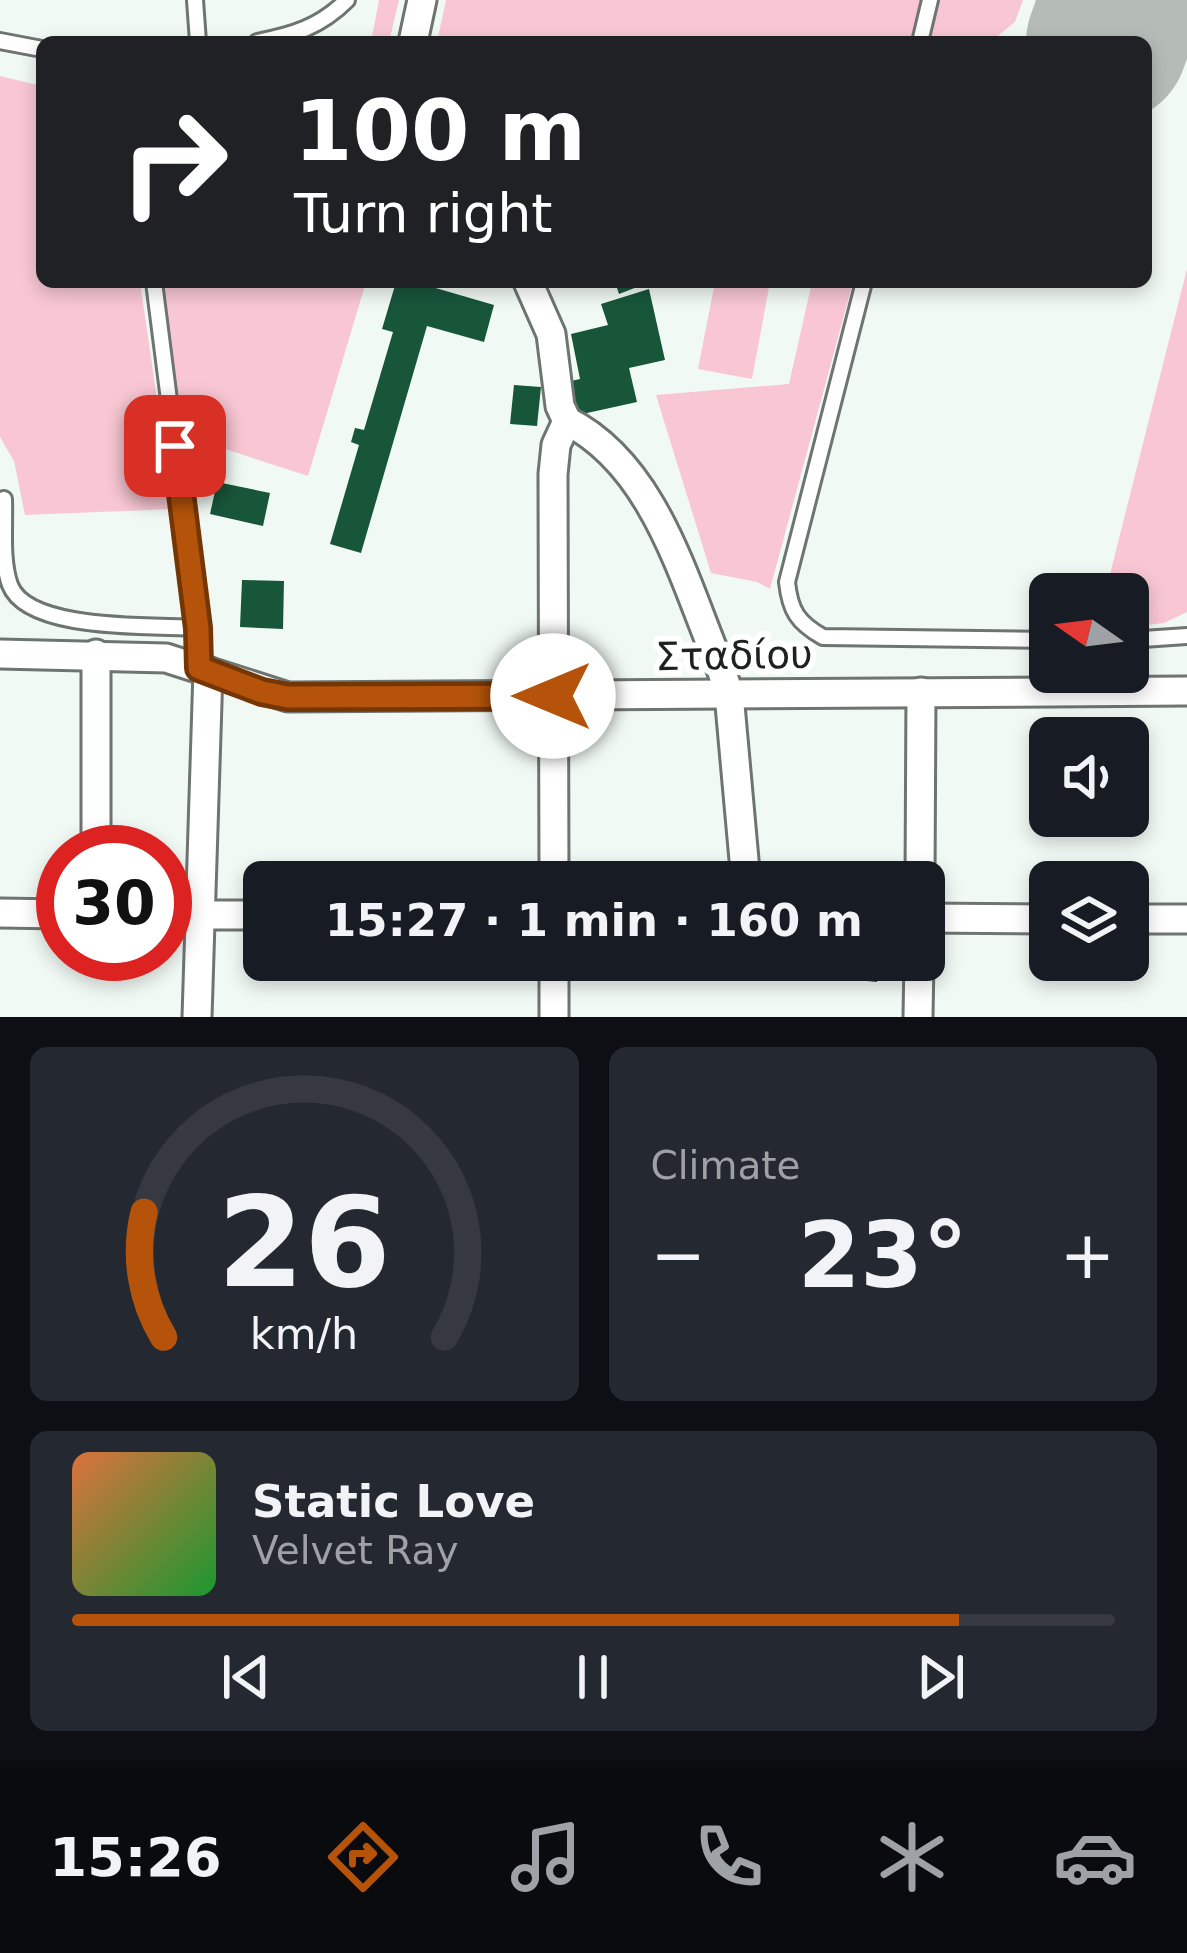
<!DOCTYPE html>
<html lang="en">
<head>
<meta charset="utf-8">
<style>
	:root { --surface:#171b24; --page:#242831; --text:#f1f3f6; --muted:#9ea1a6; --line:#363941; --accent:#b45309 }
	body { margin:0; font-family:"DejaVu Sans",sans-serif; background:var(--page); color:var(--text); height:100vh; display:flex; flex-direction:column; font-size:45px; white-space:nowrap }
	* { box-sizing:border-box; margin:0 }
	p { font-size:39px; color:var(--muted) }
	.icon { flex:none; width:66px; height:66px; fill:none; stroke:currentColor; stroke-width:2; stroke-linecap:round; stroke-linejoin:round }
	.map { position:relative; height:1017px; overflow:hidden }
	.panel { display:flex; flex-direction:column; gap:30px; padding:30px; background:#0d0f14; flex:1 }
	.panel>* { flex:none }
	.top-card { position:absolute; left:36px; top:36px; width:1116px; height:252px; border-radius:18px; box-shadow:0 6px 18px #0003; background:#202124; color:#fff; overflow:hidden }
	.needle { width:78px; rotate:284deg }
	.buttons { position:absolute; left:1029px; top:573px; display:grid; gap:24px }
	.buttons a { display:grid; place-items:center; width:120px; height:120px; border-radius:18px; background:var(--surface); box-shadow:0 6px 18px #0003; font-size:60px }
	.speed { position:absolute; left:36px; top:825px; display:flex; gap:24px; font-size:60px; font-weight:700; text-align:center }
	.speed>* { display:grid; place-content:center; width:156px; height:156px; border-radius:50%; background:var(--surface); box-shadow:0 6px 18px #0003; line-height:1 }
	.speed .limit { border:18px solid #d22; background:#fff; color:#111 }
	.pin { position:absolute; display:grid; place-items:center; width:102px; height:102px; color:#fff; margin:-51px; border-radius:24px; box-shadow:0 6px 18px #0006 }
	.me { position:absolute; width:132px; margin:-66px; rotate:270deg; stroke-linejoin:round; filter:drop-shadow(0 0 9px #0008) }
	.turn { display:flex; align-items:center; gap:42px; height:252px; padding:0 60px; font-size:54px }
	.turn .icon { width:156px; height:156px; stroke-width:2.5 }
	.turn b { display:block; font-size:84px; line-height:102px }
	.big { font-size:90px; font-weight:800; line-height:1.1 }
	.panel .card { flex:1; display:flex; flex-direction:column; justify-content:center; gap:18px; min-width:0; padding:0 42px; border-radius:18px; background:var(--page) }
	.panel .dial { align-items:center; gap:0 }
	.dial svg { height:312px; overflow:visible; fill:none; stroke:var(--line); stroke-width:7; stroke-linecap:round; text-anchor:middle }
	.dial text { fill:var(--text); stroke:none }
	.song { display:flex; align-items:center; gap:36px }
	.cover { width:144px; height:144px; border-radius:18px; background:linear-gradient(135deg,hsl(20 70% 55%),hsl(130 70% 35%)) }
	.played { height:12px; border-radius:6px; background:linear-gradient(90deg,var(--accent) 85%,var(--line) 85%) }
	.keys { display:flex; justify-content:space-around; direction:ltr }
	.heat { display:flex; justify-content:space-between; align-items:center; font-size:66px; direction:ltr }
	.panel .tiles { flex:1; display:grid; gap:30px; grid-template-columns:1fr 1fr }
	.card:last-child { grid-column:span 2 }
	.trip { position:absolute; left:243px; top:861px; width:702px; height:120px; border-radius:18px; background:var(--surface); box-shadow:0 6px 18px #0003; font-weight:800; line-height:120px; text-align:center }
	.menu { display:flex; height:192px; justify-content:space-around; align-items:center; background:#090b0e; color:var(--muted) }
	.menu .icon { width:84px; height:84px }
	.menu .on { color:var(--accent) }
	.menu b { font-size:54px; color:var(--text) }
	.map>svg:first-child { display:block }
	.green { fill:#f8c7d3 }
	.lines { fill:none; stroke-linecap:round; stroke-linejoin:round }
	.runway { stroke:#b5bcb8; stroke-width:162 }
	.building { fill:#18563a }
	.service-casing { stroke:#6e7470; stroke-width:20 }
	.minor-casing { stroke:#6e7470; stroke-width:33 }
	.service { stroke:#fff; stroke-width:14 }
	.minor { stroke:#fff; stroke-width:27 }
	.route-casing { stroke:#753606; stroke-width:30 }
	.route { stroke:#b45309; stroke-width:21 }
	.labels { text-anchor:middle; stroke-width:12; stroke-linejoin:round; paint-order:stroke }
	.street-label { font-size:39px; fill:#1e211f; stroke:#fff }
</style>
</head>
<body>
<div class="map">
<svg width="1187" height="1017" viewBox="0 0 1187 1017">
	<rect width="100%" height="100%" fill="#f1f9f4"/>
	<g class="green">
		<path d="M379,0H399L389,42H371Z"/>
		<path d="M446,0H1023L1015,22L990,42H437Z"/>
		<path d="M0,76L42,86V282H140L173,509L25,515L14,461L0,437Z"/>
		<path d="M1187,269V612L1164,623L1129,627L1128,594H1105Z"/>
		<path d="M161,282H366L308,476L225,449L184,446Z"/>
		<path d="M715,282H770L752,379L698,369Z"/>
		<path d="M812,282H853L770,589L757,582L711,573L656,395L789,384Z"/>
	</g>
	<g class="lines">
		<path class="runway" d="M1107,42L1122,0"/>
	</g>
	<g class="building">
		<path d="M396,282H415L494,305L484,342L427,326L361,553L330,544L359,445L351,442L355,428L364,430L393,332L382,329Z"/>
		<path d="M615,282H650L619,294Z"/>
		<path d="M649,289L665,360L629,368L637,402L578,415L571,381L580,379L571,334L608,325L601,304Z"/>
		<path d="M514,385L541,387L537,426L510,424Z"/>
		<path d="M217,482L270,493L263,526L210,514Z"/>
		<path d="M242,580L284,581L283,629L240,627Z"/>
		<path d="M838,960H879L877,982L836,978Z"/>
	</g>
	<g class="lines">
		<defs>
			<g id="service">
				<path d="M195,0L198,42"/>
				<path d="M0,41L42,49"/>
				<path d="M257,42C293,35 320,27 347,0"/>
				<path d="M920,42L930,0"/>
				<path d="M154,282L198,628L199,668"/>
				<path d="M864,282L787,582C790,611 798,623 823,637L1050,640"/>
				<path d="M4,499C5,526 1,560 10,585C28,632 154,625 198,628"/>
				<path d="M1128,640L1187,636"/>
			</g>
			<g id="minor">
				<path d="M413,42L422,0"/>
				<path d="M528,282L551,334L560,406L567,421"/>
				<path d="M567,421C656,466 684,582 721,669L729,694L746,882"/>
				<path d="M0,654L166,658L288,697L1187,691"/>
				<path d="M96,852V654"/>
				<path d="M554,882L553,474L556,445L567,421"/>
				<path d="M920,882L921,692"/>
				<path d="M0,913L63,914"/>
				<path d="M165,915H264"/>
				<path d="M924,918L1050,919"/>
				<path d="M1128,919H1187"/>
				<path d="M197,1017L208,671"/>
				<path d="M554,1017V960"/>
				<path d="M918,1017L919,960"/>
			</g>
		</defs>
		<use href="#service" class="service-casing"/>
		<use href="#minor" class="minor-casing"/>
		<use href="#service" class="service"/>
		<use href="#minor" class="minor"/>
	</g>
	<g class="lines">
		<defs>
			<path id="route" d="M175,446L198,628L199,668L262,692L288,697L553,696"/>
		</defs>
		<use href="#route" class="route-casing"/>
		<use href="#route" class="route"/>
	</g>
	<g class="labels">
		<g class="street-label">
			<text transform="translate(734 655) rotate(-1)" y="14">Σταδίου</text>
		</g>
	</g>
</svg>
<div class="buttons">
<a><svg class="needle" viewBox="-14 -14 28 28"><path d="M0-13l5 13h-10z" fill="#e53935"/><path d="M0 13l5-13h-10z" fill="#9ea1a6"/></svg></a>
<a><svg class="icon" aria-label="sound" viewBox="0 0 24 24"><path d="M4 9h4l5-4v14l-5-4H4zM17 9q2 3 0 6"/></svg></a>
<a><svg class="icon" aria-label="layers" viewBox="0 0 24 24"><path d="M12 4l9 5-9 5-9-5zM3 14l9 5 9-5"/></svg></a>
</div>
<div class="speed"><div class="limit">30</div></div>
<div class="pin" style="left:175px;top:446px;background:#d93025"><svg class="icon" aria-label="arrive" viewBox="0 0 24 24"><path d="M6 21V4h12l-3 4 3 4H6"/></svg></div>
<svg class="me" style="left:553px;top:696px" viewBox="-20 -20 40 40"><circle r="19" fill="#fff"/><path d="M0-13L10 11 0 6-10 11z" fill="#b45309"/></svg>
<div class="trip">15:27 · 1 min · 160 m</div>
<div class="top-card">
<div class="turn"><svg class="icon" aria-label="right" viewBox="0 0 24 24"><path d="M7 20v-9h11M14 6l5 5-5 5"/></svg><div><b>100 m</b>Turn right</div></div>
</div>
</div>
<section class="panel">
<div class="tiles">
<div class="card dial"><svg viewBox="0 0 100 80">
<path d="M14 69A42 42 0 1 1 86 69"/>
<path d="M14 69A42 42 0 0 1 9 37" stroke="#b45309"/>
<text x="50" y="56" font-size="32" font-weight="700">26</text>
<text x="50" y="72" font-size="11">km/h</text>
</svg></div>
<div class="card"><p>Climate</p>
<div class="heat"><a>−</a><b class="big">23°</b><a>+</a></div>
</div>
<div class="card">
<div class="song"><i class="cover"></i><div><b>Static Love</b><p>Velvet Ray</p></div></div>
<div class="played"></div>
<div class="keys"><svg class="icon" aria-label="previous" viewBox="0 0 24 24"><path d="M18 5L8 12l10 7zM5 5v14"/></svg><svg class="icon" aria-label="pause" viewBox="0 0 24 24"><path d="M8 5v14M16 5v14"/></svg><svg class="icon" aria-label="next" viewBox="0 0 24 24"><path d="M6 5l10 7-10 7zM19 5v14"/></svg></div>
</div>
</div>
</section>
<nav class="menu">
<b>15:26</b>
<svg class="icon on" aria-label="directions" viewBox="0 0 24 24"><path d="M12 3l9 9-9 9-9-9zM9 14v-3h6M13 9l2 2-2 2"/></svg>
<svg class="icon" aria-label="music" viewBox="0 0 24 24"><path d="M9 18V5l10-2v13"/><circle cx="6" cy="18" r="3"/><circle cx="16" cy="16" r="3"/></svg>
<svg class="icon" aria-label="phone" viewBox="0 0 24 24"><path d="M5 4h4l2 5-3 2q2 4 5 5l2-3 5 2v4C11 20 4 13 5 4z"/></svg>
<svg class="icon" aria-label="climate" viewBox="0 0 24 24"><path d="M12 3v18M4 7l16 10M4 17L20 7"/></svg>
<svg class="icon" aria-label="car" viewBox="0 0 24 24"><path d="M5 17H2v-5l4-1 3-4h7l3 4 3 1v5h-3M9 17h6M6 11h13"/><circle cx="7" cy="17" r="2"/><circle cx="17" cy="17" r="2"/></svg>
</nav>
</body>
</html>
